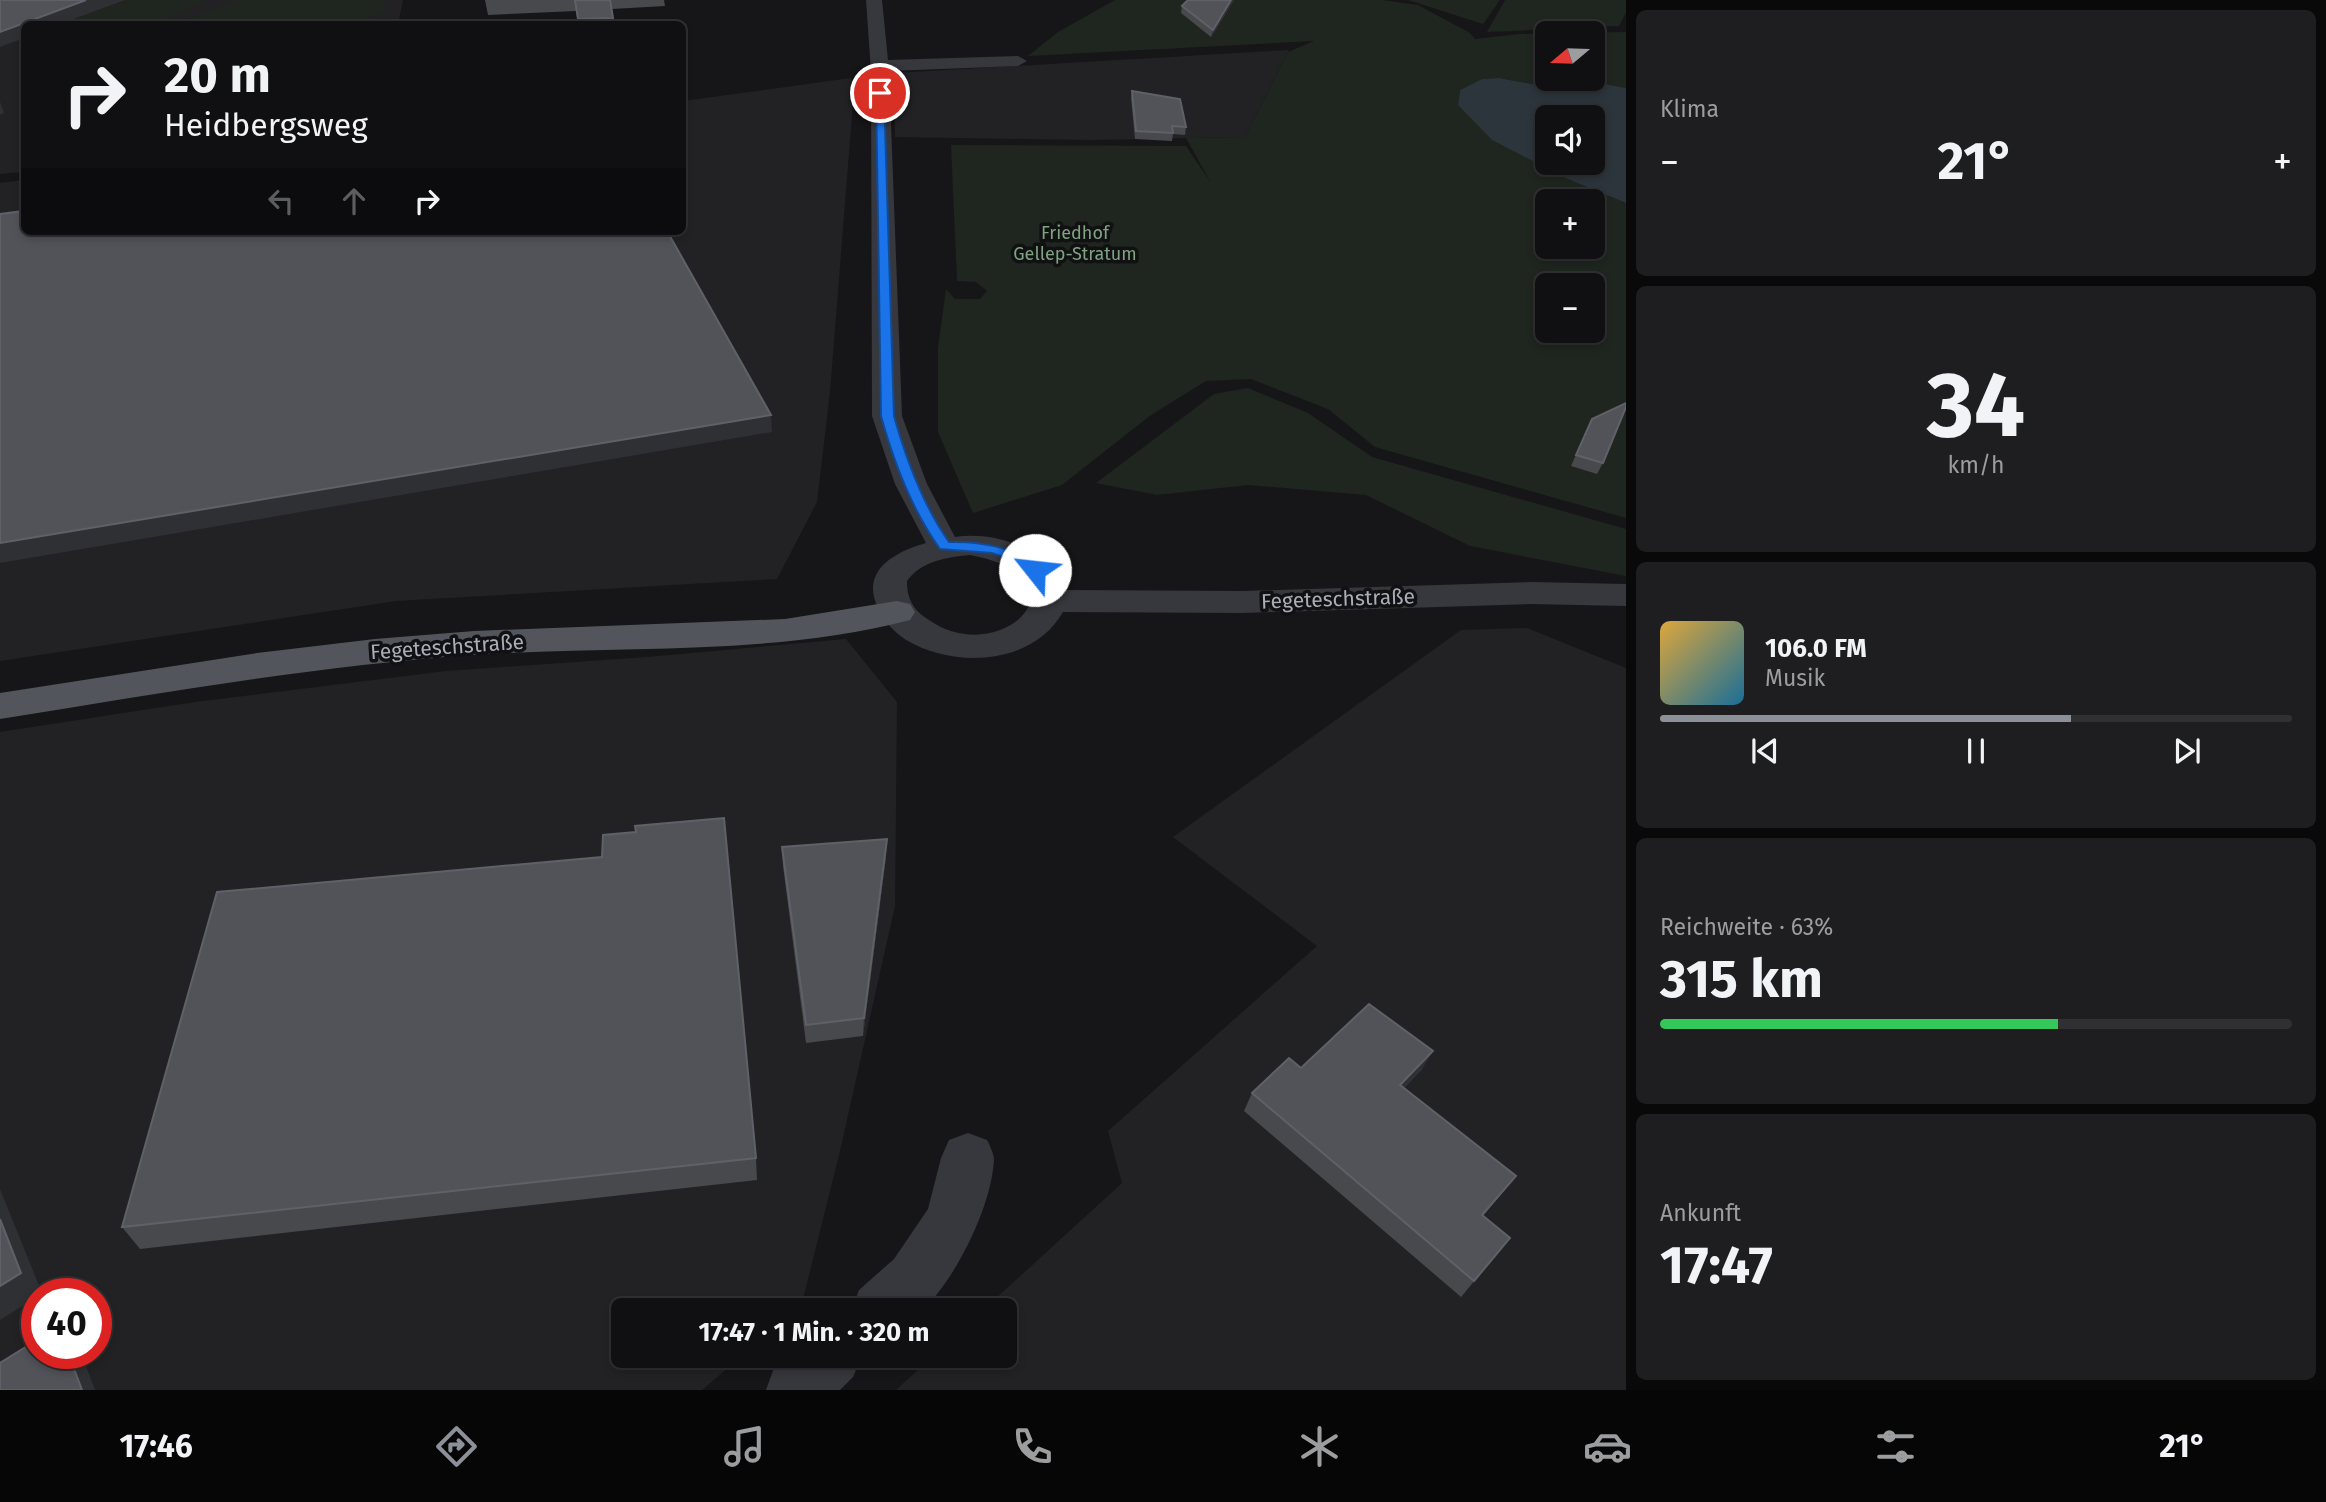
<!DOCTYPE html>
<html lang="de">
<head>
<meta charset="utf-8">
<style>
	:root { --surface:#101012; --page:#1e1e20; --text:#f1f3f6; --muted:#9c9d9f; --line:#303032; --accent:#8c9099 }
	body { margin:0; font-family:"Fira Sans",sans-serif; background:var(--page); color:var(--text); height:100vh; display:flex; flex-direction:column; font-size:26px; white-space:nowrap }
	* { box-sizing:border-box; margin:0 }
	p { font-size:23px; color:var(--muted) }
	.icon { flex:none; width:38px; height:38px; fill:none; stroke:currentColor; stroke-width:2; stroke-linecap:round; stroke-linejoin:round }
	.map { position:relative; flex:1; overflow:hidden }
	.side { display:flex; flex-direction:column; gap:10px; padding:10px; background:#09090a; width:700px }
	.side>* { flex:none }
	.top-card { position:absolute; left:21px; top:21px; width:665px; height:214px; border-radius:10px; box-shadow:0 4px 10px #0003,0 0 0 2px var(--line); background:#101012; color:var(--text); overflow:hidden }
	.needle { width:46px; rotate:251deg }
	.tools { position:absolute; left:1535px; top:21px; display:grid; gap:14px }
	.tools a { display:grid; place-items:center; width:70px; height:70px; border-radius:10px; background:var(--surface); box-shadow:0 4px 10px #0003,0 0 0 2px var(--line); font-size:35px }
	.speed { position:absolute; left:21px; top:1278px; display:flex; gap:14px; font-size:35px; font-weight:700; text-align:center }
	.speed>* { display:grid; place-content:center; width:91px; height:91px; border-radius:50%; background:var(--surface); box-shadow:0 4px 10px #0003,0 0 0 2px var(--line); line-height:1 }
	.speed .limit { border:10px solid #d22; background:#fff; color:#111 }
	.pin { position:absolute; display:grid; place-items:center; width:60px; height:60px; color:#fff; margin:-30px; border:4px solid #fff; border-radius:50%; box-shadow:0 2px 7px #0007 }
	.me { position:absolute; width:77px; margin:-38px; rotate:299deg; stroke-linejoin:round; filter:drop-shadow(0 0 5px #0008) }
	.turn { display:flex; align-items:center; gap:24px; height:147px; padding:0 28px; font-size:32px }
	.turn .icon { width:91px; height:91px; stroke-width:2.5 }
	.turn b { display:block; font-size:49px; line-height:60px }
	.lanes { display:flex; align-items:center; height:66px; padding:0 28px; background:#0003; justify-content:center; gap:35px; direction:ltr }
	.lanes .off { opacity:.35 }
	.big { font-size:52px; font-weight:700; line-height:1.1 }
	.side .tile { flex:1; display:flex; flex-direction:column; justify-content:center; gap:10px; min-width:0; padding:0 24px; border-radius:10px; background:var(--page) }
	.side .dial { align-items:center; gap:0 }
	.dial b { font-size:91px; line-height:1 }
	.song { display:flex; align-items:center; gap:21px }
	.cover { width:84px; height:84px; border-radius:10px; background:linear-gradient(135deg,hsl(40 70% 55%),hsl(200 70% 35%)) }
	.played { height:7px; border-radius:4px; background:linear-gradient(90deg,var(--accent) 65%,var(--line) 65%) }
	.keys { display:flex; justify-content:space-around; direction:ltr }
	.heat { display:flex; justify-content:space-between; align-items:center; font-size:38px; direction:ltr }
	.charge { height:10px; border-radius:5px; background:linear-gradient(90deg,#34c759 63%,var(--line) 0) }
	.trip { position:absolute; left:611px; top:1298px; width:406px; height:70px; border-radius:10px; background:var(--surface); box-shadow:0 4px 10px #0003,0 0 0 2px var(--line); font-weight:700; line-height:70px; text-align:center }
	.tab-bar { display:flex; height:112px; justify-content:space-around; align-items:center; background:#060607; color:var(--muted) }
	.tab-bar .icon { width:49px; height:49px }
	.tab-bar .active { color:var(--accent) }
	.tab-bar b { font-size:32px; color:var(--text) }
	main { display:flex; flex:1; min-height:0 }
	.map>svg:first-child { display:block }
	.built { fill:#222225; fill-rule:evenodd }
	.green { fill:#1e261f; fill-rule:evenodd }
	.water { fill:#2c353c; fill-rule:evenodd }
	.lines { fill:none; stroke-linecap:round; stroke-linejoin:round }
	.minor { fill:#37383d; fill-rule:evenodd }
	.major { fill:#53555c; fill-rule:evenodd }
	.wall { fill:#47494d }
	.shaded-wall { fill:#2f3033 }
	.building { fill:#525359; stroke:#5f6168; stroke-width:2 }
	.route { fill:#1a73e8; stroke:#114b97; stroke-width:2 }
	.labels { text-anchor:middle; stroke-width:7; stroke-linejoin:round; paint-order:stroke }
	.far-park-label { font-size:18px; fill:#7fa381; stroke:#111113 }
	.street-label { font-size:21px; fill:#a8adb8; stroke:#111113 }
</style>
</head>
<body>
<main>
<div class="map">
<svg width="1626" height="1390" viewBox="0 0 1626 1390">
	<rect width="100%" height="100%" fill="#161618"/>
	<g class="built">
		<path d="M0,0H403L398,24H24V172L0,174Z"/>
		<path d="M1289,50L1245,137L1091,140L895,137L894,73Z"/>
		<path d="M851,78L854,90L830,392L817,502L777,579L396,601L0,661V183L24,180V231H682L683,101Z"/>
		<path d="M1527,628L1626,668V1390H896L933,1356H1004V1311H982L1122,1183L1108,1131L1317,946L1173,837L1461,630Z"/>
		<path d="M846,639L897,702L895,906L840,1151L801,1307L797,1311H623V1356H742L702,1390H0V732L195,702L446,671L647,657ZM37,1293H96V1353H37Z"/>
	</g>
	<g class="green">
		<path d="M125,0H201L204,2L153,24H61Z"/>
		<path d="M237,0H387L384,10L367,20L314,24H178Z"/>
		<path d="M1115,0H1382L1418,5L1470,33L1475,39L1520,34L1626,32V88L1589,81L1548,87L1499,78L1482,79L1460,90L1458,105C1504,148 1569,179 1626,203V518L1375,447L1328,409L1251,379L1206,381L1151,415L1062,485L973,513L938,432V348L946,289L955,299H980L987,291L976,282L957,281L951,145L1186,146L1211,183L1186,138L1245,137L1288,52L1314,41L1028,56L1058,32ZM1547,33H1592V79H1547ZM1547,201H1592V247H1547ZM1547,285H1592V331H1547Z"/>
		<path d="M1408,0H1500L1483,24Z"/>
		<path d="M1505,0H1626V13L1619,26L1487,32Z"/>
		<path d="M1248,388L1308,413L1372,457L1626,529V576L1470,546L1366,495L1248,485L1157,495L1096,483L1214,394Z"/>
	</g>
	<path class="water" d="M1499,78L1548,87L1589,81L1626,88V203L1568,179L1492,140L1458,105L1460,90L1482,79ZM1547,117H1592V163H1547Z"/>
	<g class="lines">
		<g class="minor">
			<path d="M866,0H882L888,60L1018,56L1027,61L1018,66L889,71L902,416L927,484L955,537C996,531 1049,549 1065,590L1243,591L1532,582L1626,584V606L1532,604L1243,613L1063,612C1033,665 955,669 906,640C894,632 884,621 878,608C860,571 894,552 926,543L895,484L872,416L871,71ZM970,555C1095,578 1000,670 929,620C913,610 907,599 907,581C921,561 948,557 970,555Z"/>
			<path d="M968,1133L987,1140C990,1146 994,1154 994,1160C991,1208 956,1278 922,1311H851L859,1290L894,1259L928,1209L941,1158L949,1140Z"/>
			<path d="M788,1356H862L853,1377L840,1390H766L774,1368Z"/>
		</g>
		<path class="major" d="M897,601L910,604L915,612L910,620C768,657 618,645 472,655C314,666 157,694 0,719V693L257,653L375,639L474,631L785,619Z"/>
	</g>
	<g class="wall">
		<path d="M485,0H664L665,6L612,9L614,24H578L576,11L488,15Z"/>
		<path d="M1234,0L1211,37L1181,13L1182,6Z"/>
		<path d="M1132,91L1186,127L1185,135L1173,134L1172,141L1135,139L1131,98Z"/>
		<path d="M1592,419L1603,463L1597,474L1571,466Z"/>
		<path d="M782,847L886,857L863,1036L806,1043L783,866Z"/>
		<path d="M602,857L756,1158L757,1180L140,1249L122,1227Z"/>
		<path d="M1301,1068L1422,1069L1404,1088L1516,1176L1483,1216L1510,1238L1461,1297L1244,1111L1252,1093Z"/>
	</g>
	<g class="shaded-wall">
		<path d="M86,0H125L60,24H24V38L0,47V32Z"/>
		<path d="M1231,0H1234L1211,37L1213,30Z"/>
		<path d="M0,102L4,113L0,115Z"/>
		<path d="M771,415L772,432L0,563V543Z"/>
		<path d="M887,839L886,857L863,1036L864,1018Z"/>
		<path d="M1433,1051L1422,1069L1389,1103L1400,1085Z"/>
		<path d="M0,1189L42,1293H37V1297L0,1320Z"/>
		<path d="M68,1353H81L95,1390H82Z"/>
	</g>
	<g class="building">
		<path d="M0,0H86L0,32Z"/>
		<path d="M575,0H610L613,18L578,19Z"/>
		<path d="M1188,0H1231L1213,30L1182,6Z"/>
		<path d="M1132,91L1180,99L1186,127L1172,126L1173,133L1136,131Z"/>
		<path d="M24,211V231H667L771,415L0,543V214Z"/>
		<path d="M1626,403V407L1603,463L1576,455L1592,419Z"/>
		<path d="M724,818L756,1158L122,1227L217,892L602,857L603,835L636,832L635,826Z"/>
		<path d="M887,839L864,1018L806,1025L782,847Z"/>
		<path d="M1369,1004L1433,1051L1400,1085L1516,1176L1482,1215L1510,1238L1474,1281L1252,1093L1289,1058L1301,1068Z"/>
		<path d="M0,1219L21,1273L0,1286Z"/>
		<path d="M37,1340V1353H68L82,1390H0V1363Z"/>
	</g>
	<path class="route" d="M880,91L884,93L894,416C906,459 923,505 949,542C983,541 1011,547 1040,567V573H1030L1012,560L992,553L940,549C912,510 894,463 881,416L876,93Z"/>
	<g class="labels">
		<g class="far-park-label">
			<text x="1075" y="239">Friedhof<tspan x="1075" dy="21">Gellep-Stratum</tspan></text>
		</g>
		<g class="street-label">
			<text transform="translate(1338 599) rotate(-2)" y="7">Fegeteschstraße</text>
			<text transform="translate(447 647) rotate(-4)" y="7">Fegeteschstraße</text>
		</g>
	</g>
</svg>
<div class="tools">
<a><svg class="needle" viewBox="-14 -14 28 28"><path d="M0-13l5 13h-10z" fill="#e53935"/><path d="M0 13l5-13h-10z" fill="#9c9d9f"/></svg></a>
<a><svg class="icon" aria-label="sound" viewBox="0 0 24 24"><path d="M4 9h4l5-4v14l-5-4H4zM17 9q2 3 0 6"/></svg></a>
<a>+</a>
<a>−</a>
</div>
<div class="speed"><div class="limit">40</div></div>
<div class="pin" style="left:880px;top:93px;background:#d93025"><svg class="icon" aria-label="arrive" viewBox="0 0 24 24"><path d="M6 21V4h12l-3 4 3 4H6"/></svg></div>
<svg class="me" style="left:1035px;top:570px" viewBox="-20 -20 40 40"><circle r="19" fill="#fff"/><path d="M0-13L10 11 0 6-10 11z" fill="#1a73e8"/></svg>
<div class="trip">17:47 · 1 Min. · 320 m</div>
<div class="top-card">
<div class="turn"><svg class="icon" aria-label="right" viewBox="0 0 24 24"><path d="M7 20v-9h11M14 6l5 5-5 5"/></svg><div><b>20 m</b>Heidbergsweg</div></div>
<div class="lanes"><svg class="icon off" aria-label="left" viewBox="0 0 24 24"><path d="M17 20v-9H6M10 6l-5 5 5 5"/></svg><svg class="icon off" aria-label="ahead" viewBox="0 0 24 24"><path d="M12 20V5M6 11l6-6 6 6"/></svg><svg class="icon" aria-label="right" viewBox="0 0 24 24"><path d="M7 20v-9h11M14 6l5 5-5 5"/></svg></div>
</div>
</div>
<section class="side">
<div class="tile"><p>Klima</p>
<div class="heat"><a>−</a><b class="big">21°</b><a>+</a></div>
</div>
<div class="tile dial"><b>34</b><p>km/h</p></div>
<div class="tile">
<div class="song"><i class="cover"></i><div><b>106.0 FM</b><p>Musik</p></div></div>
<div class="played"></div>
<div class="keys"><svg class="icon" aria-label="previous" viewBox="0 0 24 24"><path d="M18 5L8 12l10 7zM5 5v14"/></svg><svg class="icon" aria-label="pause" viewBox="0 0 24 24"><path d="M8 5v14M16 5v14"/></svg><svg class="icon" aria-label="next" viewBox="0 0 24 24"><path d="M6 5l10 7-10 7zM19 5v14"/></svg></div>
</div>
<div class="tile"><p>Reichweite · 63%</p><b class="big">315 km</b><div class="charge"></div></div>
<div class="tile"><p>Ankunft</p><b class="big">17:47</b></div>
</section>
</main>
<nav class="tab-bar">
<b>17:46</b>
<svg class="icon active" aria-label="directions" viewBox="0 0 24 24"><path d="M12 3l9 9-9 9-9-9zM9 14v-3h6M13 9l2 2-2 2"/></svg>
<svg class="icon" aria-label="music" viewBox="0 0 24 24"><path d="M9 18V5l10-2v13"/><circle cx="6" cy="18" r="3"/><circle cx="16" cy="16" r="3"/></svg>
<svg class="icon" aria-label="phone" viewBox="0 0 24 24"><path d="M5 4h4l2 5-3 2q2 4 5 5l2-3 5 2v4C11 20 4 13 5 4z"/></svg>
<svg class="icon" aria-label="climate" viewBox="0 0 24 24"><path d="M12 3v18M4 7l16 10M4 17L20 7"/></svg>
<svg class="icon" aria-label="car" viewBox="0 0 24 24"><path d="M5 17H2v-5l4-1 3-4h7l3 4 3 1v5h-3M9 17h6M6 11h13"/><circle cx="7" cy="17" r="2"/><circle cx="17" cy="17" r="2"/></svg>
<svg class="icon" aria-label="filters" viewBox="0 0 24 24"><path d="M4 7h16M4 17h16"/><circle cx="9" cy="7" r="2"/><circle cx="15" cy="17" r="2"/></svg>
<b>21°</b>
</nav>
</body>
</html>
